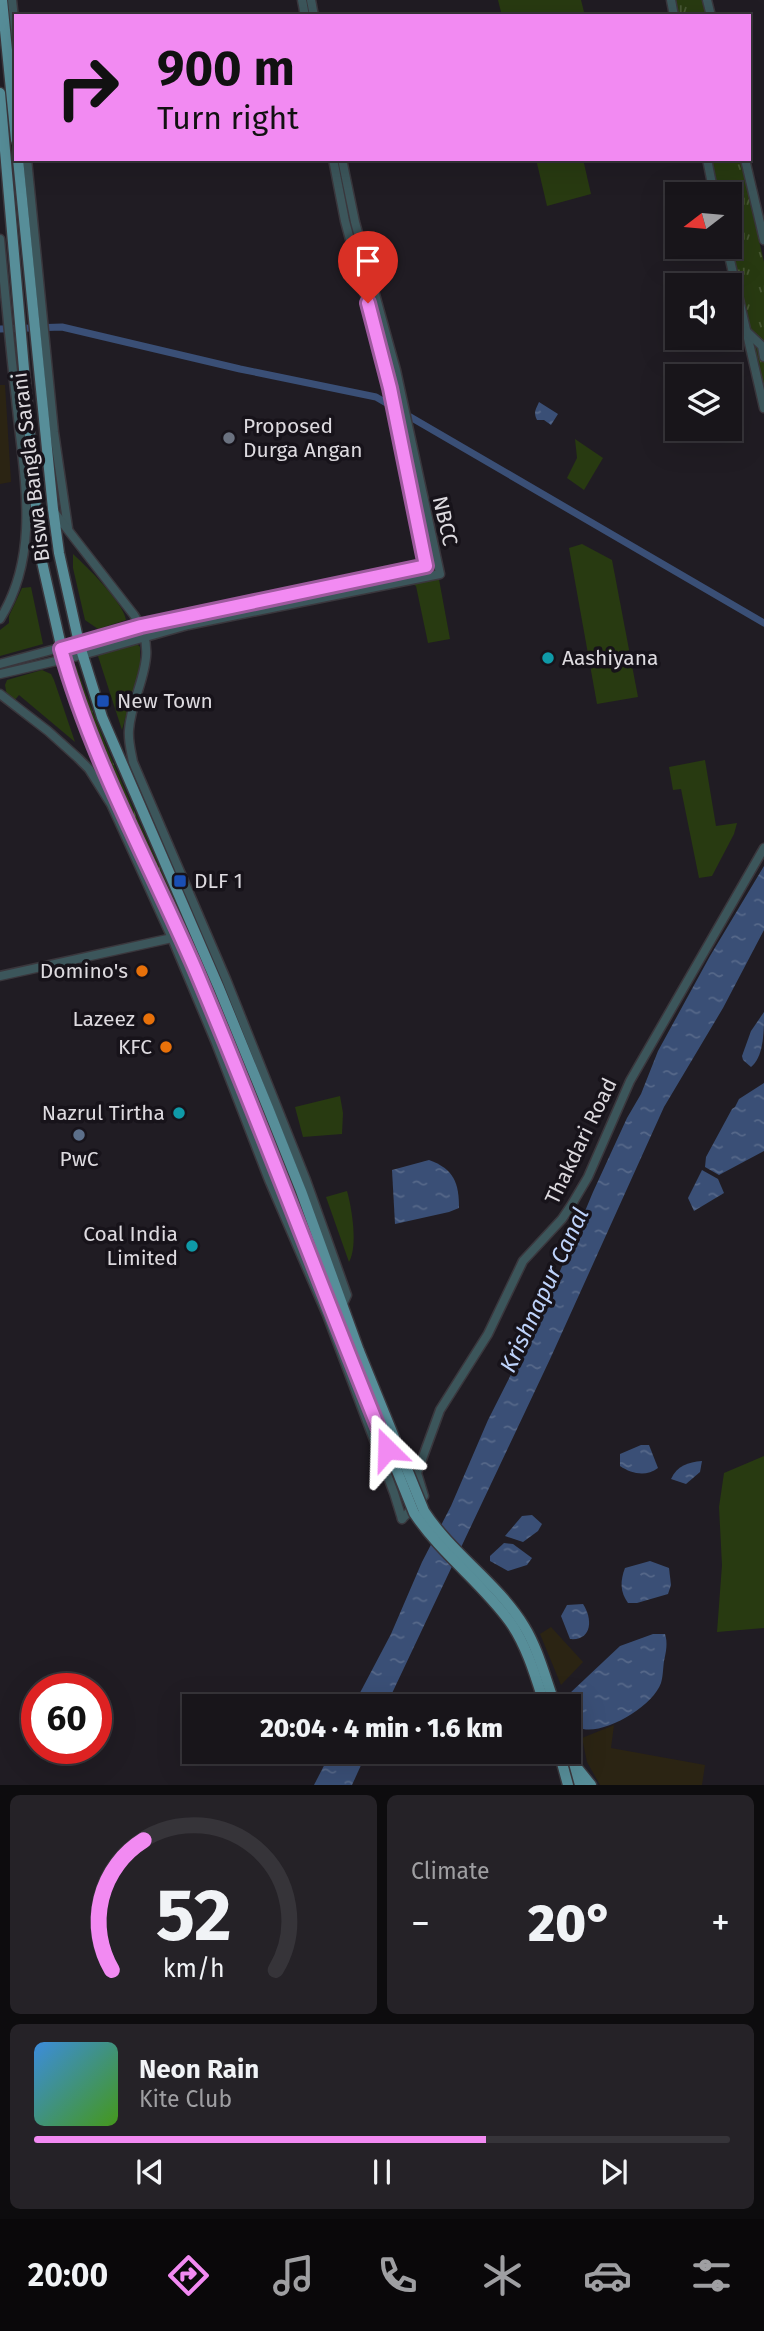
<!DOCTYPE html>
<html lang="en">
<head>
<meta charset="utf-8">
<style>
	:root { --surface:#18151a; --page:#252227; --text:#f1f3f6; --muted:#9f9fa2; --line:#363439; --accent:#f28af2 }
	body { margin:0; font-family:"Fira Sans",sans-serif; background:var(--page); color:var(--text); height:100vh; display:flex; flex-direction:column; font-size:26px; white-space:nowrap }
	* { box-sizing:border-box; margin:0 }
	p { font-size:23px; color:var(--muted) }
	.icon { flex:none; width:38px; height:38px; fill:none; stroke:currentColor; stroke-width:2; stroke-linecap:round; stroke-linejoin:round }
	.map { position:relative; height:1785px; overflow:hidden }
	.panel { display:flex; flex-direction:column; gap:10px; padding:10px; background:#0d0c0e; flex:1 }
	.panel>* { flex:none }
	.banner { position:absolute; left:14px; top:14px; width:737px; height:147px; border-radius:0px; box-shadow:0 7px 28px #0002,0 0 0 2px var(--line); background:#f28af2; color:#111; overflow:hidden }
	.needle { width:46px; rotate:254deg }
	.buttons { position:absolute; left:665px; top:182px; display:grid; gap:14px }
	.buttons a { display:grid; place-items:center; width:77px; height:77px; border-radius:0px; background:var(--surface); box-shadow:0 7px 28px #0002,0 0 0 2px var(--line); font-size:35px }
	.speed { position:absolute; left:21px; top:1673px; display:flex; gap:14px; font-size:35px; font-weight:700; text-align:center }
	.speed>* { display:grid; place-content:center; width:91px; height:91px; border-radius:50%; background:var(--surface); box-shadow:0 7px 28px #0002,0 0 0 2px var(--line); line-height:1 }
	.speed .limit { border:10px solid #d22; background:#fff; color:#111 }
	.pin { position:absolute; display:grid; place-items:center; width:60px; height:60px; color:#fff; margin:-72px -30px; border-radius:50% 50% 50% 0; rotate:-45deg; box-shadow:0 0 7px #0007 }
	.pin .icon { rotate:45deg }
	.me { position:absolute; width:77px; margin:-38px; rotate:338deg; stroke-linejoin:round; filter:drop-shadow(0 0 5px #0008) }
	.turn { display:flex; align-items:center; gap:24px; height:147px; padding:0 28px; font-size:32px }
	.turn .icon { width:91px; height:91px; stroke-width:2.5 }
	.turn b { display:block; font-size:49px; line-height:60px }
	.big { font-size:52px; font-weight:800; line-height:1.1 }
	.panel .widget { flex:1; display:flex; flex-direction:column; justify-content:center; gap:10px; min-width:0; padding:0 24px; border-radius:10px; background:var(--page) }
	.panel .dial { align-items:center; gap:0 }
	.dial svg { height:182px; overflow:visible; fill:none; stroke:var(--line); stroke-width:7; stroke-linecap:round; text-anchor:middle }
	.dial text { fill:var(--text); stroke:none }
	.song { display:flex; align-items:center; gap:21px }
	.cover { width:84px; height:84px; border-radius:10px; background:linear-gradient(135deg,hsl(210 70% 55%),hsl(100 70% 35%)) }
	.played { height:7px; border-radius:4px; background:linear-gradient(90deg,var(--accent) 65%,var(--line) 65%) }
	.keys { display:flex; justify-content:space-around; direction:ltr }
	.heat { display:flex; justify-content:space-between; align-items:center; font-size:38px; direction:ltr }
	.panel .tiles { flex:1; display:grid; gap:10px; grid-template-columns:1fr 1fr }
	.widget:last-child { grid-column:span 2 }
	.trip { position:absolute; left:182px; top:1694px; width:399px; height:70px; border-radius:0px; background:var(--surface); box-shadow:0 7px 28px #0002,0 0 0 2px var(--line); font-weight:800; line-height:70px; text-align:center }
	.tab-bar { display:flex; height:112px; justify-content:space-around; align-items:center; background:#0a080a; color:var(--muted) }
	.tab-bar .icon { width:49px; height:49px }
	.tab-bar .on { color:var(--accent) }
	.tab-bar b { font-size:32px; color:var(--text) }
	.map>svg:first-child { display:block }
	.commercial { fill:#2b2413 }
	.grass { fill:url(#grass-tufts) }
	.park { fill:#283a11 }
	.water { fill:url(#water-ripples) }
	.lines { fill:none; stroke-linecap:round; stroke-linejoin:round }
	.canal { stroke:#3a4f76; stroke-width:7 }
	.minor-casing { stroke:#3a373d; stroke-width:11 }
	.major-casing { stroke:#3a373d; stroke-width:13 }
	.minor { stroke:#3c565b; stroke-width:8 }
	.major { stroke:#578e99; stroke-width:10 }
	.major-bridge-casing { stroke:#3a373d; stroke-width:13; stroke-linecap:butt }
	.major-bridge { stroke:#578e99; stroke-width:10 }
	.route-casing { stroke:#9d5a9d; stroke-width:18 }
	.route { stroke:#f28af2; stroke-width:12 }
	.worship-dot { fill:#6b7280; stroke:#17131a; stroke-width:2.5 }
	.culture-dot { fill:#0f9aa8; stroke:#17131a; stroke-width:2.5 }
	.transit-dot { fill:#1a4fb4; stroke:#17131a; stroke-width:2.5 }
	.food-dot { fill:#e8710a; stroke:#17131a; stroke-width:2.5 }
	.service-dot { fill:#5c6f8a; stroke:#17131a; stroke-width:2.5 }
	.labels { text-anchor:middle; stroke-width:7; stroke-linejoin:round; paint-order:stroke }
	.poi-label { font-size:21px; fill:#dddadf; stroke:#17131a; text-anchor:end }
	.street-label { font-size:21px; fill:#dddadf; stroke:#17131a }
	.water-label { font-size:23px; font-style:italic; fill:#bed3fb; stroke:#17131a }
</style>
</head>
<body>
<div class="map">
<svg width="764" height="1785" viewBox="0 0 764 1785">
	<defs>
		<pattern id="grass-tufts" width="24" height="20" patternUnits="userSpaceOnUse" patternTransform="scale(1.75)"><rect width="24" height="20" fill="#283a11"/><path d="M3 7l-1-3M5 7V3M7 7l1-3M15 17l-1-3M17 17v-4M19 17l1-3" fill="none" stroke="#475633"/></pattern>
		<pattern id="water-ripples" width="26" height="14" patternUnits="userSpaceOnUse" patternTransform="scale(1.75)"><rect width="26" height="14" fill="#3a4f76"/><path d="M2 4q2-2 4 0t4 0M15 11q2-2 4 0t4 0" fill="none" stroke="#566889"/></pattern>
	</defs>
	<rect width="100%" height="100%" fill="#201c23"/>
	<g class="commercial">
		<path d="M0,385H5L11,482L0,484Z"/>
		<path d="M551,1627L583,1662L561,1685L540,1634Z"/>
		<path d="M614,1725L611,1748L705,1765L702,1785H600L587,1762L582,1738Z"/>
	</g>
	<g class="grass">
		<path d="M675,0H702L706,16H678Z"/>
		<path d="M712,159H740L764,262V391L730,240V194H719Z"/>
		<path d="M76,666C116,783 174,893 223,1007C269,1114 308,1224 348,1333L345,1334L98,744L71,668Z"/>
	</g>
	<g class="park">
		<path d="M498,0H581L585,16H502Z"/>
		<path d="M536,159H583L591,194L547,206Z"/>
		<path d="M575,439L603,458L584,490L567,478L577,458Z"/>
		<path d="M582,544L612,560L638,697L597,704L569,548Z"/>
		<path d="M73,554C87,567 123,602 126,620L98,629L85,620L73,568Z"/>
		<path d="M438,574L450,639L428,643L416,586L411,583Z"/>
		<path d="M31,587L43,644L0,656V630L9,623V616L22,588Z"/>
		<path d="M131,644H137L140,647V666L122,730L98,656L104,652Z"/>
		<path d="M42,670L51,674L54,680L75,742L19,695L14,701L7,696L5,685L7,680Z"/>
		<path d="M705,760L716,826L737,823L734,834L712,876L699,878L681,789L673,790L669,767Z"/>
		<path d="M340,1096L343,1113L342,1134L303,1137L295,1107Z"/>
		<path d="M347,1191C352,1209 358,1246 349,1262L326,1197Z"/>
		<path d="M764,1456V1628L717,1632L722,1565L719,1507L724,1473Z"/>
	</g>
	<g class="water">
		<path d="M539,402L558,414L551,425L544,420H537C533,412 536,409 539,402Z"/>
		<path d="M764,866V930L723,1008L664,1107L551,1357L386,1706H353L391,1634L422,1562L451,1506L488,1420L545,1307L593,1192L627,1118L641,1094L658,1051L710,956Z"/>
		<path d="M764,1012C764,1030 764,1057 751,1067L743,1060L742,1056L751,1031Z"/>
		<path d="M764,1083V1151L719,1175L705,1167L706,1157L732,1109L735,1107L739,1099Z"/>
		<path d="M429,1160C454,1169 459,1183 459,1208L449,1212L395,1224L392,1170Z"/>
		<path d="M702,1170L718,1179L724,1193L694,1211L688,1198Z"/>
		<path d="M641,1445H649L658,1468C646,1477 632,1474 620,1466V1454Z"/>
		<path d="M702,1461L700,1472L686,1484L671,1479C677,1466 688,1462 702,1461Z"/>
		<path d="M532,1515L542,1524L538,1531L523,1542L505,1536L522,1516Z"/>
		<path d="M504,1543L513,1544L532,1558L527,1565L508,1571L490,1561V1556Z"/>
		<path d="M650,1561L669,1568L671,1585L668,1594L637,1603H628C620,1592 620,1581 625,1568Z"/>
		<path d="M583,1604C593,1619 592,1641 570,1639L561,1616L567,1605Z"/>
		<path d="M653,1634H665C668,1643 666,1652 664,1661C663,1668 663,1677 661,1683C653,1706 606,1734 583,1729L577,1723L568,1697L569,1694L620,1646Z"/>
		<path d="M331,1752H367L352,1785H314Z"/>
	</g>
	<g class="lines">
		<path class="canal" d="M0,329L62,327L240,369L376,397L764,623"/>
		<defs>
			<g id="minor">
				<path d="M12,0L16,37"/>
				<path d="M302,0L305,16"/>
				<path d="M311,0L314,16"/>
				<path d="M671,0L674,16"/>
				<path d="M707,0L711,16"/>
				<path d="M27,159L54,432L68,528"/>
				<path d="M333,159L345,221L390,388L427,570"/>
				<path d="M707,159L714,194"/>
				<path d="M745,159L764,240"/>
				<path d="M0,239C5,293 10,346 16,399C23,473 42,552 0,619"/>
				<path d="M727,247L764,408"/>
				<path d="M746,331L762,346L764,357"/>
				<path d="M54,512L134,615C163,656 132,688 129,730C128,741 131,751 133,762L226,979L306,1180L347,1295L342,1306"/>
				<path d="M0,664L141,626L437,563"/>
				<path d="M0,674L82,655L188,625L440,574L396,370L355,222L342,159"/>
				<path d="M0,694L48,731L78,758L89,769L111,804L172,938L216,1043L269,1180L327,1315L394,1493L402,1519"/>
				<path d="M0,976L172,938"/>
				<path d="M402,1519L424,1496L417,1473L440,1410L488,1334L523,1261L562,1219L572,1204L588,1177L630,1081L764,848"/>
			</g>
			<g id="major">
				<path d="M2,0L16,140"/>
				<path d="M0,93L40,553L64,659L98,755L204,989L350,1354"/>
				<path d="M18,159L53,509L59,553L79,643L102,717L219,988L268,1108L301,1191L359,1351"/>
				<path d="M552,1696L555,1706"/>
				<path d="M569,1745L580,1785"/>
				<path d="M559,1752L568,1785"/>
				<path d="M578,1769L591,1785"/>
			</g>
		</defs>
		<use href="#minor" class="minor-casing"/>
		<use href="#major" class="major-casing"/>
		<use href="#minor" class="minor"/>
		<use href="#major" class="major"/>
		<defs>
			<g id="major-bridge">
				<path d="M359,1351L424,1511C452,1554 497,1582 524,1626C537,1647 544,1673 552,1696"/>
				<path d="M350,1354L414,1513C441,1554 482,1583 510,1622C527,1646 536,1678 545,1706"/>
			</g>
		</defs>
		<use href="#major-bridge" class="major-bridge-casing"/>
		<use href="#major-bridge" class="major-bridge"/>
	</g>
	<g class="lines">
		<defs>
			<path id="route" d="M368,303L390,388L426,566L141,626L61,649C92,761 150,864 196,971C263,1129 322,1290 387,1449"/>
		</defs>
		<use href="#route" class="route-casing"/>
		<use href="#route" class="route"/>
	</g>
	<circle class="worship-dot" cx="229" cy="438" r="7"/>
	<g class="culture-dot">
		<circle cx="548" cy="658" r="7"/>
		<circle cx="179" cy="1113" r="7"/>
		<circle cx="192" cy="1246" r="7"/>
	</g>
	<g class="transit-dot">
		<rect x="96" y="694" width="14" height="14" rx="3.5"/>
		<rect x="173" y="874" width="14" height="14" rx="3.5"/>
	</g>
	<g class="food-dot">
		<circle cx="142" cy="971" r="7"/>
		<circle cx="149" cy="1019" r="7"/>
		<circle cx="166" cy="1047" r="7"/>
	</g>
	<circle class="service-dot" cx="79" cy="1135" r="7"/>
	<g class="labels">
		<g class="poi-label">
			<text x="243" y="433" text-anchor="start">Proposed<tspan x="243" dy="24">Durga Angan</tspan></text>
			<text x="562" y="665" text-anchor="start">Aashiyana</text>
			<text x="117" y="708" text-anchor="start">New Town</text>
			<text x="194" y="888" text-anchor="start">DLF 1</text>
			<text x="128" y="978">Domino's</text>
			<text x="135" y="1026">Lazeez</text>
			<text x="152" y="1054">KFC</text>
			<text x="165" y="1120">Nazrul Tirtha</text>
			<text x="79" y="1166" text-anchor="middle">PwC</text>
			<text x="178" y="1241">Coal India<tspan x="178" dy="24">Limited</tspan></text>
		</g>
		<g class="street-label">
			<text transform="translate(31 467) rotate(-97)" y="7">Biswa Bangla Sarani</text>
			<text transform="translate(445 521) rotate(77)" y="7">NBCC</text>
			<text transform="translate(581 1141) rotate(-64)" y="7">Thakdari Road</text>
		</g>
		<g class="water-label">
			<text transform="translate(544 1290) rotate(-65)" y="8">Krishnapur Canal</text>
		</g>
	</g>
</svg>
<div class="buttons">
<a><svg class="needle" viewBox="-14 -14 28 28"><path d="M0-13l5 13h-10z" fill="#e53935"/><path d="M0 13l5-13h-10z" fill="#9f9fa2"/></svg></a>
<a><svg class="icon" aria-label="sound" viewBox="0 0 24 24"><path d="M4 9h4l5-4v14l-5-4H4zM17 9q2 3 0 6"/></svg></a>
<a><svg class="icon" aria-label="layers" viewBox="0 0 24 24"><path d="M12 4l9 5-9 5-9-5zM3 14l9 5 9-5"/></svg></a>
</div>
<div class="speed"><div class="limit">60</div></div>
<div class="pin" style="left:368px;top:303px;background:#d93025"><svg class="icon" aria-label="arrive" viewBox="0 0 24 24"><path d="M6 21V4h12l-3 4 3 4H6"/></svg></div>
<svg class="me" style="left:387px;top:1449px" viewBox="-20 -20 40 40"><path d="M0-17L14 15 0 8-14 15z" fill="#f28af2" stroke="#fff" stroke-width="4"/></svg>
<div class="trip">20:04 · 4 min · 1.6 km</div>
<div class="banner">
<div class="turn"><svg class="icon" aria-label="right" viewBox="0 0 24 24"><path d="M7 20v-9h11M14 6l5 5-5 5"/></svg><div><b>900 m</b>Turn right</div></div>
</div>
</div>
<section class="panel">
<div class="tiles">
<div class="widget dial"><svg viewBox="0 0 100 80">
<path d="M14 69A42 42 0 1 1 86 69"/>
<path d="M14 69A42 42 0 0 1 28 12" stroke="#f28af2"/>
<text x="50" y="56" font-size="32" font-weight="700">52</text>
<text x="50" y="72" font-size="11">km/h</text>
</svg></div>
<div class="widget"><p>Climate</p>
<div class="heat"><a>−</a><b class="big">20°</b><a>+</a></div>
</div>
<div class="widget">
<div class="song"><i class="cover"></i><div><b>Neon Rain</b><p>Kite Club</p></div></div>
<div class="played"></div>
<div class="keys"><svg class="icon" aria-label="previous" viewBox="0 0 24 24"><path d="M18 5L8 12l10 7zM5 5v14"/></svg><svg class="icon" aria-label="pause" viewBox="0 0 24 24"><path d="M8 5v14M16 5v14"/></svg><svg class="icon" aria-label="next" viewBox="0 0 24 24"><path d="M6 5l10 7-10 7zM19 5v14"/></svg></div>
</div>
</div>
</section>
<nav class="tab-bar">
<b>20:00</b>
<svg class="icon on" aria-label="directions" viewBox="0 0 24 24"><path d="M12 3l9 9-9 9-9-9zM9 14v-3h6M13 9l2 2-2 2"/></svg>
<svg class="icon" aria-label="music" viewBox="0 0 24 24"><path d="M9 18V5l10-2v13"/><circle cx="6" cy="18" r="3"/><circle cx="16" cy="16" r="3"/></svg>
<svg class="icon" aria-label="phone" viewBox="0 0 24 24"><path d="M5 4h4l2 5-3 2q2 4 5 5l2-3 5 2v4C11 20 4 13 5 4z"/></svg>
<svg class="icon" aria-label="climate" viewBox="0 0 24 24"><path d="M12 3v18M4 7l16 10M4 17L20 7"/></svg>
<svg class="icon" aria-label="car" viewBox="0 0 24 24"><path d="M5 17H2v-5l4-1 3-4h7l3 4 3 1v5h-3M9 17h6M6 11h13"/><circle cx="7" cy="17" r="2"/><circle cx="17" cy="17" r="2"/></svg>
<svg class="icon" aria-label="filters" viewBox="0 0 24 24"><path d="M4 7h16M4 17h16"/><circle cx="9" cy="7" r="2"/><circle cx="15" cy="17" r="2"/></svg>
</nav>
</body>
</html>
